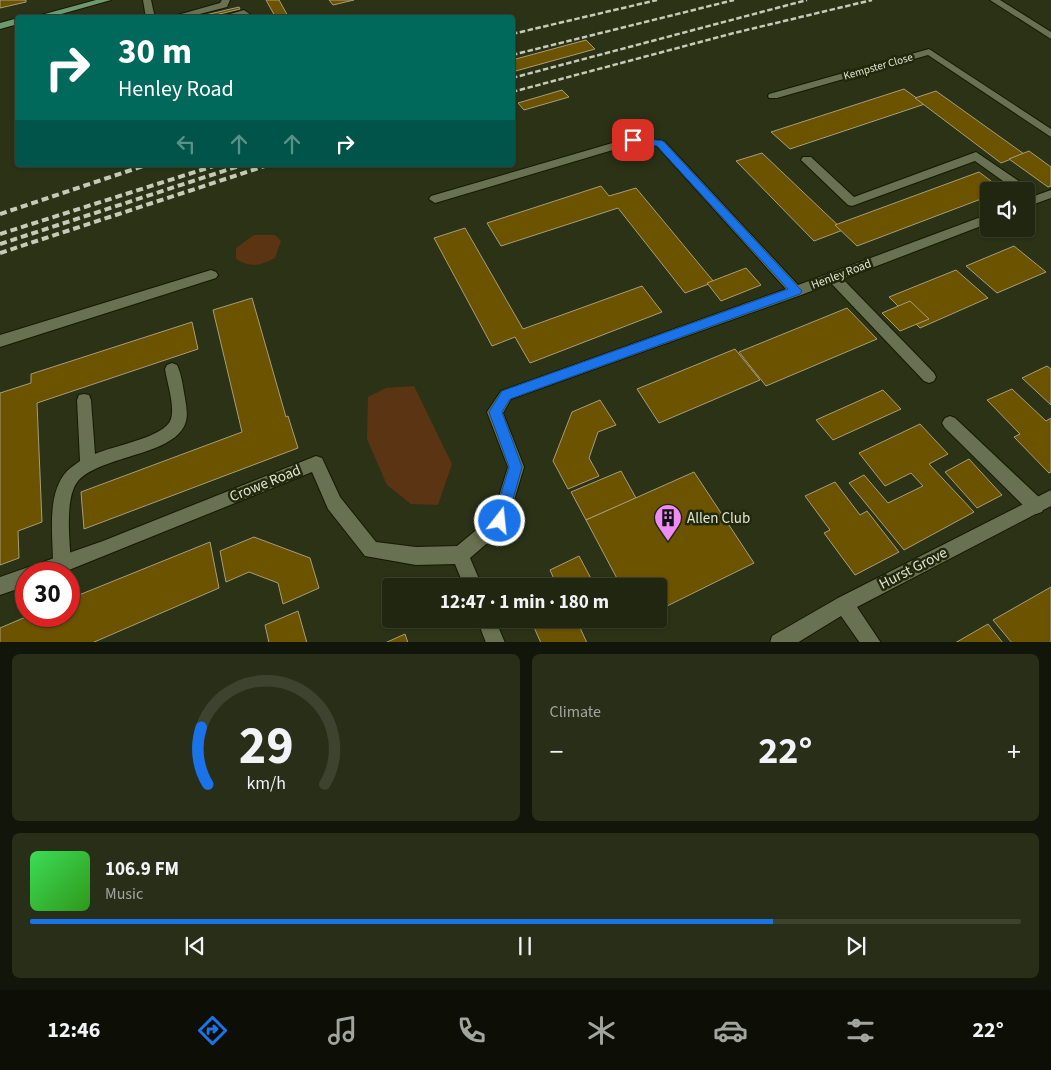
<!DOCTYPE html>
<html lang="en">
<head>
<meta charset="utf-8">
<style>
	:root { --surface:#212610; --page:#292e19; --text:#f1f3f6; --muted:#a2a59f; --line:#3e4330; --accent:#1a73e8 }
	body { margin:0; font-family:"Source Sans 3",sans-serif; background:var(--page); color:var(--text); height:100vh; display:flex; flex-direction:column; font-size:19px; white-space:nowrap }
	* { box-sizing:border-box; margin:0 }
	p { font-size:16px; color:var(--muted) }
	.icon { flex:none; width:28px; height:28px; fill:none; stroke:currentColor; stroke-width:2; stroke-linecap:round; stroke-linejoin:round }
	.map { position:relative; height:642px; overflow:hidden }
	.sheet { display:flex; flex-direction:column; gap:12px; padding:12px; background:#121509; flex:1 }
	.sheet>* { flex:none }
	.banner { position:absolute; left:15px; top:15px; width:500px; height:152px; border-radius:5px; box-shadow:0 1px 4px #0004,0 0 0 1px var(--line); background:#00695c; color:#fff; overflow:hidden }
	.buttons { position:absolute; left:980px; top:182px; display:grid; gap:10px }
	.buttons a { display:grid; place-items:center; width:55px; height:55px; border-radius:5px; background:var(--surface); box-shadow:0 1px 4px #0004,0 0 0 1px var(--line); font-size:25px }
	.speed { position:absolute; left:15px; top:562px; display:flex; gap:10px; font-size:25px; font-weight:700; text-align:center }
	.speed>* { display:grid; place-content:center; width:65px; height:65px; border-radius:50%; background:var(--surface); box-shadow:0 1px 4px #0004,0 0 0 1px var(--line); line-height:1 }
	.speed .limit { border:8px solid #d22; background:#fff; color:#111 }
	.pin { position:absolute; display:grid; place-items:center; width:42px; height:42px; color:#fff; margin:-21px; border-radius:10px; box-shadow:0 2px 8px #0006 }
	.me { position:absolute; width:55px; margin:-28px; rotate:16deg; stroke-linejoin:round; filter:drop-shadow(0 0 4px #0008) }
	.turn { display:flex; align-items:center; gap:18px; height:105px; padding:0 20px; font-size:22px }
	.turn .icon { width:65px; height:65px; stroke-width:2.5 }
	.turn b { display:block; font-size:35px; line-height:42px }
	.lanes { display:flex; align-items:center; height:48px; padding:0 20px; background:#0003; justify-content:center; gap:25px; direction:ltr }
	.lanes .off { opacity:.35 }
	.big { font-size:38px; font-weight:700; line-height:1.1 }
	.sheet .tile { flex:1; display:flex; flex-direction:column; justify-content:center; gap:8px; min-width:0; padding:0 18px; border-radius:8px; background:var(--page) }
	.sheet .dial { align-items:center; gap:0 }
	.dial svg { height:130px; overflow:visible; fill:none; stroke:var(--line); stroke-width:7; stroke-linecap:round; text-anchor:middle }
	.dial text { fill:var(--text); stroke:none }
	.song { display:flex; align-items:center; gap:15px }
	.cover { width:60px; height:60px; border-radius:8px; background:linear-gradient(135deg,hsl(130 70% 55%),hsl(110 70% 35%)) }
	.played { height:5px; border-radius:2px; background:linear-gradient(90deg,var(--accent) 75%,var(--line) 75%) }
	.keys { display:flex; justify-content:space-around; direction:ltr }
	.heat { display:flex; justify-content:space-between; align-items:center; font-size:28px; direction:ltr }
	.sheet .tiles { flex:1; display:grid; gap:12px; grid-template-columns:1fr 1fr }
	.tile:last-child { grid-column:span 2 }
	.trip { position:absolute; left:382px; top:578px; width:285px; height:50px; border-radius:5px; background:var(--surface); box-shadow:0 1px 4px #0004,0 0 0 1px var(--line); font-weight:700; line-height:50px; text-align:center }
	.dock { display:flex; height:80px; justify-content:space-around; align-items:center; background:#0d0f06; color:var(--muted) }
	.dock .icon { width:35px; height:35px }
	.dock .active { color:var(--accent) }
	.dock b { font-size:22px; color:var(--text) }
	.map>svg:first-child { display:block }
	.green { fill:#5a3413 }
	.building { fill:#6c5300; stroke:#a89c7b }
	.lines { fill:none; stroke-linecap:round; stroke-linejoin:round }
	.service-casing { stroke:#141a00; stroke-width:2 }
	.minor-casing { stroke:#141a00; stroke-width:2 }
	.tertiary-casing { stroke:#141a00; stroke-width:2 }
	.primary-casing { stroke:#141a00; stroke-width:2 }
	.service { fill:#687151; fill-rule:evenodd }
	.minor { fill:#687151; fill-rule:evenodd }
	.tertiary { fill:#687151; fill-rule:evenodd }
	.primary { fill:#6e996f; fill-rule:evenodd }
	.rail-far1 { stroke:#c6cbb9; stroke-width:2.5; stroke-dasharray:5.5 2.5; stroke-linecap:butt }
	.rail { stroke:#c6cbb9; stroke-width:4; stroke-dasharray:7 4; stroke-linecap:butt }
	.route { fill:#1a73e8; stroke:#114b97 }
	.labels { text-anchor:middle; stroke-width:5; stroke-linejoin:round; paint-order:stroke }
	.far-street-label { font-size:11px; fill:#e0e5d4; stroke:#22280b }
	.street-label { font-size:12px; fill:#e0e5d4; stroke:#22280b }
	.near-street-label { font-size:15px; fill:#e0e5d4; stroke:#22280b }
	.near-poi-label { font-size:15px; fill:#e0e5d4; stroke:#22280b; text-anchor:start }
</style>
</head>
<body>
<div class="map">
<svg width="1051" height="643" viewBox="0 0 1051 643">
	<rect width="100%" height="100%" fill="#2c3216"/>
	<g class="green">
		<path d="M254,235H275L281,241L275,258C259,266 252,268 236,259V248Z"/>
		<path d="M414,386L452,464L438,505L411,504L387,485L367,439L368,397L386,388Z"/>
	</g>
	<g class="building">
		<path d="M0,0H26V2L0,8Z"/>
		<path d="M266,0H279L289,18H276Z"/>
		<path d="M329,0H354L333,5Z"/>
		<path d="M239,7L240,9L203,18H193Z"/>
		<path d="M586,40L595,49L512,72V60Z"/>
		<path d="M904,89L925,104L790,149L771,132Z"/>
		<path d="M562,90L569,97L524,110L518,103Z"/>
		<path d="M936,91L1024,154L1001,163L915,98Z"/>
		<path d="M1029,151L1051,167V186L1048,187L1009,159Z"/>
		<path d="M762,153L843,230L814,241L736,161Z"/>
		<path d="M979,172L1003,190L989,191V196L857,246L835,225Z"/>
		<path d="M601,186L609,196L636,188L714,282L685,293L618,208L501,246L487,223Z"/>
		<path d="M465,228L523,329L642,286L662,312L530,363L515,337L492,346L434,238Z"/>
		<path d="M1014,246L1046,272L997,293L966,266Z"/>
		<path d="M746,268L761,285L721,301L707,283Z"/>
		<path d="M956,270L988,298L920,328L889,297Z"/>
		<path d="M252,298L286,417L288,416L298,448L84,529L81,492L242,432L213,310Z"/>
		<path d="M910,301L929,319L900,331L882,313Z"/>
		<path d="M847,308L877,339L766,386L739,352Z"/>
		<path d="M192,322L198,349L37,403L42,522L18,531L19,558L0,565V393L31,383V374Z"/>
		<path d="M735,349L760,380L659,423L637,389Z"/>
		<path d="M1047,366L1051,369V405L1022,378Z"/>
		<path d="M1012,389L1046,421L1051,418V472L1049,473L1014,437L1020,434L987,400Z"/>
		<path d="M883,390L901,409L833,440L816,420Z"/>
		<path d="M600,400L616,425L598,432L589,458L599,476L568,489L553,461L572,412Z"/>
		<path d="M920,424L948,454L929,464L974,512L904,550L849,483L864,475L888,503L923,486L911,473L885,486L859,453Z"/>
		<path d="M969,459L1002,495L977,508L945,472Z"/>
		<path d="M621,471L636,498L586,520L571,492Z"/>
		<path d="M694,472L754,563L659,610V586H621L586,520Z"/>
		<path d="M835,482L860,515L867,511L899,552L855,575L824,533L830,530L805,496Z"/>
		<path d="M254,537L310,558L319,588L283,604L278,583L249,572L226,582L220,551Z"/>
		<path d="M210,542L219,588L92,643H0V628L28,616H69V599Z"/>
		<path d="M579,556L595,586H557L550,570Z"/>
		<path d="M1051,587V643H1012L993,620Z"/>
		<path d="M298,611L307,643H269L265,625Z"/>
		<path d="M542,619H576L587,643H541L532,623Z"/>
		<path d="M988,624L1003,643H955Z"/>
		<path d="M405,634L408,643H385Z"/>
	</g>
	<g class="lines">
		<defs>
			<g id="service">
				<path d="M143,0H151L155,18H146Z"/>
				<path d="M222,0H230L227,7L184,18H167L220,3Z"/>
				<path d="M244,10L255,18H222L223,16Z"/>
				<path d="M976,152L1029,188L1031,191L1029,194L1026,195V191H1017L975,161L852,206L848,205L801,160L803,157H811L854,197Z"/>
				<path d="M211,270L216,272L218,275L216,278L0,347V335Z"/>
				<path d="M833,272L838,274L934,373L936,377L934,381L929,383L924,381L828,280L826,277L828,274Z"/>
				<path d="M172,363L177,365C182,375 183,388 185,398C186,405 188,414 186,421C177,456 103,454 78,481C64,498 70,543 71,564L68,570L62,573L56,570L53,564C53,535 46,494 67,471C71,467 76,464 80,461L77,400L79,395L84,394L89,395L91,400L95,454C112,446 166,437 171,419C175,405 167,383 165,369L167,365Z"/>
				<path d="M950,416L955,418L1042,500L1044,506L1042,512L1036,514L1030,512L945,428L942,423L945,418Z"/>
			</g>
			<g id="minor">
				<path d="M929,49L1051,129V137L928,55L777,98H769L768,96L769,94Z"/>
				<path d="M633,137L664,141L798,285L989,214V223L801,295L511,399L503,413L524,467L506,527L470,558L482,586H464L455,564L416,565L365,556L328,509L312,472L59,574H26V586L0,595V577L103,541L316,456L322,458L340,497L376,542L416,547L457,546L493,516L508,467L487,412L501,391L786,289L657,146L633,144L435,203L429,199L431,196Z"/>
				<path d="M1051,190V198L1026,207V199Z"/>
				<path d="M1051,490V506L857,607L881,643H860L841,616L797,643H770L772,636L838,598Z"/>
				<path d="M477,619H495L505,643H486Z"/>
			</g>
			<path id="tertiary" d="M990,0H1000L1051,32V39Z"/>
			<g id="primary">
				<path d="M96,0H111L47,18H30Z"/>
				<path d="M18,18V24L0,29V23Z"/>
			</g>
		</defs>
		<use href="#service" class="service-casing"/>
		<use href="#minor" class="minor-casing"/>
		<use href="#tertiary" class="tertiary-casing"/>
		<use href="#primary" class="primary-casing"/>
		<use href="#service" class="service"/>
		<use href="#minor" class="minor"/>
		<use href="#tertiary" class="tertiary"/>
		<use href="#primary" class="primary"/>
		<g class="rail-far1">
			<path d="M512,34L657,0"/>
			<path d="M512,55L734,0"/>
			<path d="M512,78L807,0"/>
			<path d="M512,92L734,33L872,0"/>
		</g>
		<g class="rail">
			<path d="M0,214L146,165"/>
			<path d="M0,234L217,165"/>
			<path d="M0,244L242,165"/>
			<path d="M0,253L268,165"/>
		</g>
	</g>
	<path class="route" d="M633,137L663,141L802,291L800,294L510,399L502,412L522,467L507,521L505,526L500,528L495,526L493,521L509,467L489,412L502,391L788,289L657,146L630,142L628,140Z"/>
	<defs>
		<symbol id="building-pin" viewBox="-11 -11 22 30"><path d="M0 17L-7.5 6A9.5 9.5 0 1 1 7.5 6Z" fill="#ef8bf7" stroke="#22280b"/><path d="M-4-6H4V6H1V3H-1V6H-4ZM-2.5-4.3h1.7v1.8h-1.7ZM.8-4.3h1.7v1.8H.8ZM-2.5-1h1.7V.8h-1.7ZM.8-1h1.7V.8H.8Z" fill="#111"/></symbol>
	</defs>
	<g fill-rule="evenodd">
		<use href="#building-pin" x="652" y="502" width="32" height="43"/>
	</g>
	<g class="labels">
		<g class="far-street-label">
			<text transform="translate(878 66) rotate(-16)" y="4">Kempster Close</text>
		</g>
		<g class="street-label">
			<text transform="translate(841 274) rotate(-21)" y="4">Henley Road</text>
		</g>
		<g class="near-street-label">
			<text transform="translate(265 483) rotate(-22)" y="5">Crowe Road</text>
			<text transform="translate(913 568) rotate(-27)" y="5">Hurst Grove</text>
		</g>
		<g class="near-poi-label">
			<text x="687" y="523">Allen Club</text>
		</g>
	</g>
</svg>
<div class="buttons">
<a><svg class="icon" aria-label="sound" viewBox="0 0 24 24"><path d="M4 9h4l5-4v14l-5-4H4zM17 9q2 3 0 6"/></svg></a>
</div>
<div class="speed"><div class="limit">30</div></div>
<div class="pin" style="left:633px;top:140px;background:#d93025"><svg class="icon" aria-label="arrive" viewBox="0 0 24 24"><path d="M6 21V4h12l-3 4 3 4H6"/></svg></div>
<svg class="me" style="left:500px;top:521px" viewBox="-20 -20 40 40"><circle r="17" fill="#1a73e8" stroke="#fff" stroke-width="3"/><path d="M0-11L8 9 0 5-8 9z" fill="#fff"/></svg>
<div class="trip">12:47 · 1 min · 180 m</div>
<div class="banner">
<div class="turn"><svg class="icon" aria-label="right" viewBox="0 0 24 24"><path d="M7 20v-9h11M14 6l5 5-5 5"/></svg><div><b>30 m</b>Henley Road</div></div>
<div class="lanes"><svg class="icon off" aria-label="left" viewBox="0 0 24 24"><path d="M17 20v-9H6M10 6l-5 5 5 5"/></svg><svg class="icon off" aria-label="ahead" viewBox="0 0 24 24"><path d="M12 20V5M6 11l6-6 6 6"/></svg><svg class="icon off" aria-label="ahead" viewBox="0 0 24 24"><path d="M12 20V5M6 11l6-6 6 6"/></svg><svg class="icon" aria-label="right" viewBox="0 0 24 24"><path d="M7 20v-9h11M14 6l5 5-5 5"/></svg></div>
</div>
</div>
<section class="sheet">
<div class="tiles">
<div class="tile dial"><svg viewBox="0 0 100 80">
<path d="M14 69A42 42 0 1 1 86 69"/>
<path d="M14 69A42 42 0 0 1 10 34" stroke="#1a73e8"/>
<text x="50" y="56" font-size="32" font-weight="700">29</text>
<text x="50" y="72" font-size="11">km/h</text>
</svg></div>
<div class="tile"><p>Climate</p>
<div class="heat"><a>−</a><b class="big">22°</b><a>+</a></div>
</div>
<div class="tile">
<div class="song"><i class="cover"></i><div><b>106.9 FM</b><p>Music</p></div></div>
<div class="played"></div>
<div class="keys"><svg class="icon" aria-label="previous" viewBox="0 0 24 24"><path d="M18 5L8 12l10 7zM5 5v14"/></svg><svg class="icon" aria-label="pause" viewBox="0 0 24 24"><path d="M8 5v14M16 5v14"/></svg><svg class="icon" aria-label="next" viewBox="0 0 24 24"><path d="M6 5l10 7-10 7zM19 5v14"/></svg></div>
</div>
</div>
</section>
<nav class="dock">
<b>12:46</b>
<svg class="icon active" aria-label="directions" viewBox="0 0 24 24"><path d="M12 3l9 9-9 9-9-9zM9 14v-3h6M13 9l2 2-2 2"/></svg>
<svg class="icon" aria-label="music" viewBox="0 0 24 24"><path d="M9 18V5l10-2v13"/><circle cx="6" cy="18" r="3"/><circle cx="16" cy="16" r="3"/></svg>
<svg class="icon" aria-label="phone" viewBox="0 0 24 24"><path d="M5 4h4l2 5-3 2q2 4 5 5l2-3 5 2v4C11 20 4 13 5 4z"/></svg>
<svg class="icon" aria-label="climate" viewBox="0 0 24 24"><path d="M12 3v18M4 7l16 10M4 17L20 7"/></svg>
<svg class="icon" aria-label="car" viewBox="0 0 24 24"><path d="M5 17H2v-5l4-1 3-4h7l3 4 3 1v5h-3M9 17h6M6 11h13"/><circle cx="7" cy="17" r="2"/><circle cx="17" cy="17" r="2"/></svg>
<svg class="icon" aria-label="filters" viewBox="0 0 24 24"><path d="M4 7h16M4 17h16"/><circle cx="9" cy="7" r="2"/><circle cx="15" cy="17" r="2"/></svg>
<b>22°</b>
</nav>
</body>
</html>
